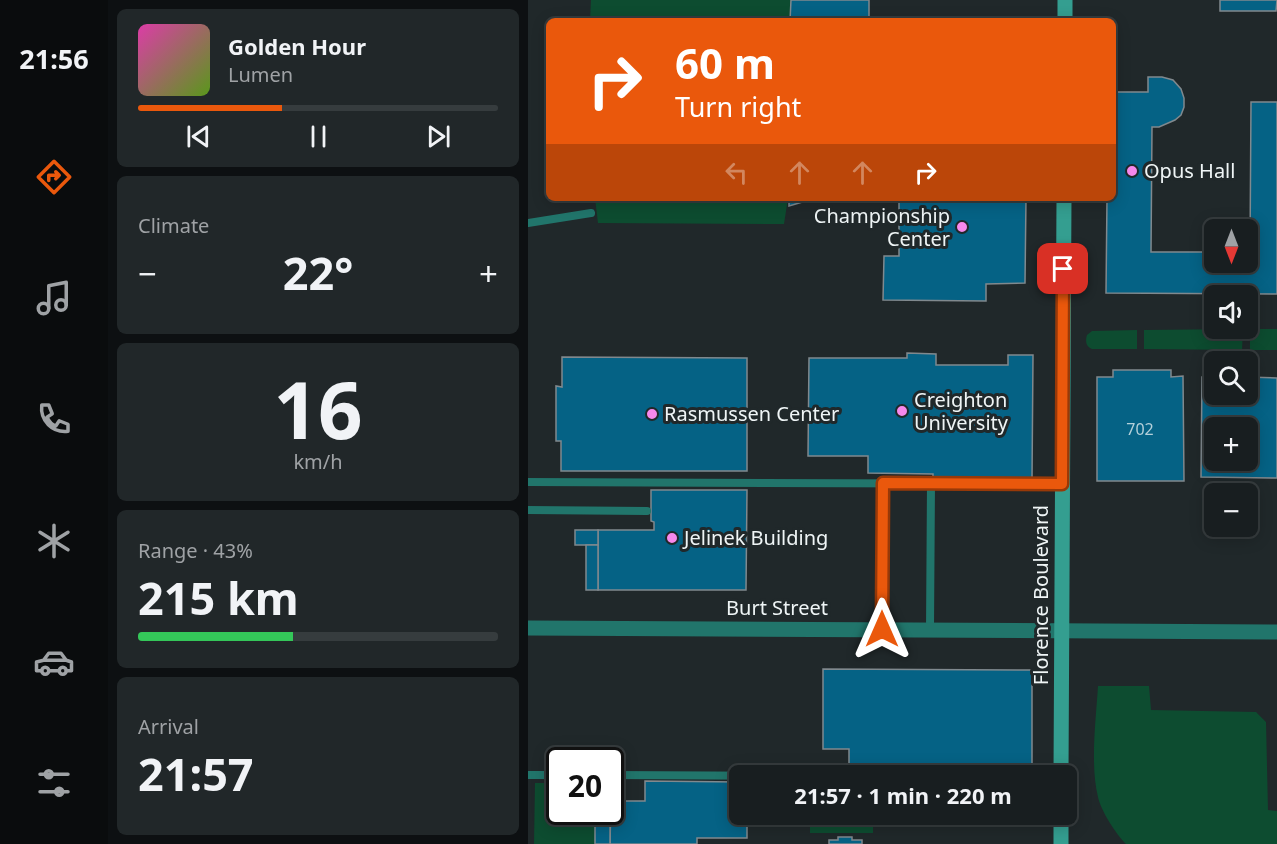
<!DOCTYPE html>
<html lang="en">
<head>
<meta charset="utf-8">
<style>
	:root { --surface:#181e20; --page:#212729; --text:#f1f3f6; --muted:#9fa2a5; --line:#363c3e; --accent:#ea580c }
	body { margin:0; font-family:"Noto Sans",sans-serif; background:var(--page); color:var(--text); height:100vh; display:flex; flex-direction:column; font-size:22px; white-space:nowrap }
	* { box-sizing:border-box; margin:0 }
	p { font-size:20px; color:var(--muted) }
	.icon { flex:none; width:33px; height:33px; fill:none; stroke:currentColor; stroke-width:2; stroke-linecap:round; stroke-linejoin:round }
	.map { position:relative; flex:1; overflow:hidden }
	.sheet { display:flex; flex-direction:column; gap:9px; padding:9px; background:#0d1012; width:420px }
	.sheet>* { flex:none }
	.hud { position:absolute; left:18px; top:18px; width:570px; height:183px; border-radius:9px; box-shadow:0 3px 15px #0003,0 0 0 2px var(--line); background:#ea580c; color:#fff; overflow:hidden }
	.needle { width:39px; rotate:180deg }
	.buttons { position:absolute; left:676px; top:219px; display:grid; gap:12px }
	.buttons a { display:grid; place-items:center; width:54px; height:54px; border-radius:9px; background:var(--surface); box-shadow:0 3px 15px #0003,0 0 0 2px var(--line); font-size:30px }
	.speed { position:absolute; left:18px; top:747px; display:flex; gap:12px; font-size:30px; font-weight:700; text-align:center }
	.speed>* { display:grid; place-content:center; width:78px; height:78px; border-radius:50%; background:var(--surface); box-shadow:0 3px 15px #0003,0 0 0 2px var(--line); line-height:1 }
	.speed .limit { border:3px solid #111; border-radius:9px; background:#fff; color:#111 }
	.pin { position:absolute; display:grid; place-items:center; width:51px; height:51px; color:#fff; margin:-26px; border-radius:12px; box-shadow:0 3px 9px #0006 }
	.me { position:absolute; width:66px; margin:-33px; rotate:0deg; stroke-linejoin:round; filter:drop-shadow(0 0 4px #0008) }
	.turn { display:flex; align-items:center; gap:21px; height:126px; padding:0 30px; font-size:27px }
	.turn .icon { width:78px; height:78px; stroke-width:2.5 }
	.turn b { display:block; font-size:42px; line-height:51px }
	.lanes { display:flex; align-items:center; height:57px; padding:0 30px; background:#0003; justify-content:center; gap:30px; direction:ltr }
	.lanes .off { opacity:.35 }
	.big { font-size:45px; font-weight:700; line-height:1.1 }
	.sheet .card { flex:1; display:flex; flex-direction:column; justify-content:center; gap:9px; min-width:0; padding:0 21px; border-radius:9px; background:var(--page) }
	.sheet .dial { align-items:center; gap:0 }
	.dial b { font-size:78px; line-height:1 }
	.song { display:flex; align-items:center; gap:18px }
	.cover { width:72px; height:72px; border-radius:9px; background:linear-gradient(135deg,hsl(320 70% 55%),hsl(90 70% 35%)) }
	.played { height:6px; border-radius:3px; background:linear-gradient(90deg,var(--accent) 40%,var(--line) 40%) }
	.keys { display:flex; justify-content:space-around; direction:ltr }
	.heat { display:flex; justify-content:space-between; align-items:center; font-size:33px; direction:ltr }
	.charge { height:9px; border-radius:4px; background:linear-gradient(90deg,#34c759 43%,var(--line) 0) }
	.trip { position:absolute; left:201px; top:765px; width:348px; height:60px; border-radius:9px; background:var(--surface); box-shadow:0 3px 15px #0003,0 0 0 2px var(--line); font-weight:700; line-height:60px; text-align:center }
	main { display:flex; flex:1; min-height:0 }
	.dock { display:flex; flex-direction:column; width:108px; justify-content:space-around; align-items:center; background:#0a0c0d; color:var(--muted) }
	.dock .icon { width:42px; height:42px }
	.dock .active { color:var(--accent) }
	.dock b { font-size:27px; color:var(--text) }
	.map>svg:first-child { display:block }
	.green { fill:#0d4c30 }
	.building { fill:#056285; stroke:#80898e; stroke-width:1.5; fill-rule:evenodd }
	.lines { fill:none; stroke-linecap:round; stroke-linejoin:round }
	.service { stroke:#21756b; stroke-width:8 }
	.tertiary { stroke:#21756b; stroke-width:15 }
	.secondary { stroke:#349e90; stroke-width:15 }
	.route-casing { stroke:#983908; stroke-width:15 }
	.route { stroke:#ea580c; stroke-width:10 }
	.poi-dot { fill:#f788ec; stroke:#20282a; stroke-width:2 }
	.labels { text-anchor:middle; stroke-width:6; stroke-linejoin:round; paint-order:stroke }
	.number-label { font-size:16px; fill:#b4d0da }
	.poi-label { font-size:20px; fill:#eff5f6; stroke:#20282a; text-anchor:start }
	.street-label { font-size:20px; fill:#eff5f6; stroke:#20282a }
</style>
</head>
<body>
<main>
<nav class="dock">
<b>21:56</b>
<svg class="icon active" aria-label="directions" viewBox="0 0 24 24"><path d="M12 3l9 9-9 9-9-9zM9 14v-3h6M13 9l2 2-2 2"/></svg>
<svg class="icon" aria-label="music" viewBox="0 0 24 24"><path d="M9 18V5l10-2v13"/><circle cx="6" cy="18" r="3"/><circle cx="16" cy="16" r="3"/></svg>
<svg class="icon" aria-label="phone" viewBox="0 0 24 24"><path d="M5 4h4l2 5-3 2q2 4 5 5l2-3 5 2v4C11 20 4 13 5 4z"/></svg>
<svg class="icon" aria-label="climate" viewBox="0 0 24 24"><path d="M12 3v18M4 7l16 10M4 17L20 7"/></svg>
<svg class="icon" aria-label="car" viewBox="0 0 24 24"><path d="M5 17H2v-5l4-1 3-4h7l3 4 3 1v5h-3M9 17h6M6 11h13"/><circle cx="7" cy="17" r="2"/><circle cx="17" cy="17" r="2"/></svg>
<svg class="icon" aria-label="filters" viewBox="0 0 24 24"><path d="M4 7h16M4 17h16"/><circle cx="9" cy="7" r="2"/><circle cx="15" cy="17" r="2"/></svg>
</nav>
<section class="sheet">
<div class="card">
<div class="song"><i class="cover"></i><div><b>Golden Hour</b><p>Lumen</p></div></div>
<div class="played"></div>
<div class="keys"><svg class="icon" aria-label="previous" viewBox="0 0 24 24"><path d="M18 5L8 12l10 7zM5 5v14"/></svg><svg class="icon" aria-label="pause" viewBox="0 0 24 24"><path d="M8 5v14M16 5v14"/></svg><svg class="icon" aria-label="next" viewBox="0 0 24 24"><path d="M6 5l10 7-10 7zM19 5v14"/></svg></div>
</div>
<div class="card"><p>Climate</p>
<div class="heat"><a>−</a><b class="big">22°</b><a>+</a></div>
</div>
<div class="card dial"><b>16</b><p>km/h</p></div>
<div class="card"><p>Range · 43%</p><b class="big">215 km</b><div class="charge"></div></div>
<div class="card"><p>Arrival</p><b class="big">21:57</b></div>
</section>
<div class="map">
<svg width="749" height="844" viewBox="0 0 749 844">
	<rect width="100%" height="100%" fill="#20282a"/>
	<g class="green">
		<path d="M63,0H265V21H62Z"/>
		<path d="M67,198H260L256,224L70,223Z"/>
		<path d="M715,329L714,350L616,349V330Z"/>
		<rect x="722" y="329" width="27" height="21"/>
		<path d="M609,330V349H564C558,347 557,341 559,335L564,331Z"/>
		<path d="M570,686H621L623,710L728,712L738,722L740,810L749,811V844H598C588,834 573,811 570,797C562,765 568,719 570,686Z"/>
		<path d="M7,783H31L32,812H68L67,844H6Z"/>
		<rect x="282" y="815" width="63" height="18"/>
	</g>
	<g class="building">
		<path d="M263,0H341V21H262Z"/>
		<path d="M692,0H749L748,11H692Z"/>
		<path d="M620,77H634L645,80L653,89L656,98V107L653,115L647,120L631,127H624L623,252H687V262H720V252H722L723,102H749V294L578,293L579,198H585V92H620Z"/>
		<path d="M261,198H288L261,206Z"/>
		<path d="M371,198H498L497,283L458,284V301L355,300L356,256H371Z"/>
		<path d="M379,353L408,354V365H480V355H505L504,480L405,479V474L340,473V456H280L281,358H379Z"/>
		<path d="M34,357L219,358V471H33V441H28V386L34,387Z"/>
		<path d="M585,370H643V377L655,376L656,481H569V377H585Z"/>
		<path d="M674,377H687V394H720V377L749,378V478L673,477ZM687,428H720V460H687Z"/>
		<path d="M123,490H219L218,590H70V530H126V522L123,521Z"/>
		<rect x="47" y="530" width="23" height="15"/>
		<rect x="58" y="545" width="12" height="45"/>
		<path d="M295,669L504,670V765L321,764V749H295Z"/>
		<path d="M117,781L212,782V814H219V838H169V844H82L83,801H117Z"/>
		<rect x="67" y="824" width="15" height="20"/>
		<path d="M310,837H324V840H334V844H301V840H310Z"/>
	</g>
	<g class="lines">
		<g class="service">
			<path d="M0,223L63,213"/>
			<path d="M0,482L534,484"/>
			<path d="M0,510L119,511"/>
			<path d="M354,629L355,483"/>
			<path d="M402,629L403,483"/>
			<path d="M0,775H32"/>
			<path d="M82,775L268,776"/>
		</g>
		<path class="tertiary" d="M0,628L749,632"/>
		<g class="secondary">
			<path d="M537,21V0"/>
			<path d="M533,776L536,198"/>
			<path d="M533,844V814"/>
		</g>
	</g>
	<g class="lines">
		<defs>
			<path id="route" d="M354,629L355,483L534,484L535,269"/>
		</defs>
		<use href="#route" class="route-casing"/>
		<use href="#route" class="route"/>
	</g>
	<g class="poi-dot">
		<circle cx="604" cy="171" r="6"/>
		<circle cx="434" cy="227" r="6"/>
		<circle cx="374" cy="411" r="6"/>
		<circle cx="124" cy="414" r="6"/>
		<circle cx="144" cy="538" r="6"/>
	</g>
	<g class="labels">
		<g class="number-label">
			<text x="612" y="435">702</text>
		</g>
		<g class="poi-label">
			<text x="616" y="178">Opus Hall</text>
			<text x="422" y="223" text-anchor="end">Championship<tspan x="422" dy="23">Center</tspan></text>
			<text x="386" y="407">Creighton<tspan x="386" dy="23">University</tspan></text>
			<text x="136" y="421">Rasmussen Center</text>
			<text x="156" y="545">Jelinek Building</text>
		</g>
		<g class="street-label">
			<text transform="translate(513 595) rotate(-90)" y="7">Florence Boulevard</text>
			<text x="249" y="615">Burt Street</text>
		</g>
	</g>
</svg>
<div class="buttons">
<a><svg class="needle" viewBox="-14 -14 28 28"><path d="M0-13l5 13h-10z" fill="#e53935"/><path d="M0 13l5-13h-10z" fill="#9fa2a5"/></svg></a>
<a><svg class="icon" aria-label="sound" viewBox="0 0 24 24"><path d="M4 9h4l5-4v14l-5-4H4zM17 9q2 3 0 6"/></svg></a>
<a><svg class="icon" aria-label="search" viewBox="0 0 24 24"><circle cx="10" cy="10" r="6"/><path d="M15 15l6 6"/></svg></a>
<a>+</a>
<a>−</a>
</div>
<div class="speed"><div class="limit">20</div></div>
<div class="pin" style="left:535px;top:269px;background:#d93025"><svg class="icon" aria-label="arrive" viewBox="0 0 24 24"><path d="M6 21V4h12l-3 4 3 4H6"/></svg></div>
<svg class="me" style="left:354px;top:629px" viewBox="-20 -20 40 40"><path d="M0-17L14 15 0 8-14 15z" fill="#ea580c" stroke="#fff" stroke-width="4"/></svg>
<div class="trip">21:57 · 1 min · 220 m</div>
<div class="hud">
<div class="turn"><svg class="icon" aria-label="right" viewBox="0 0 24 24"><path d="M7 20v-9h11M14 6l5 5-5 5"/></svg><div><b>60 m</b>Turn right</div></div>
<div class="lanes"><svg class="icon off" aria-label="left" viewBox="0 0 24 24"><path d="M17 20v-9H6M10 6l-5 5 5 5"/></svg><svg class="icon off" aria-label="ahead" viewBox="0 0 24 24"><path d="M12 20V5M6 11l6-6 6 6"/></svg><svg class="icon off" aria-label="ahead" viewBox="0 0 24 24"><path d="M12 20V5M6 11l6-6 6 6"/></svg><svg class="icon" aria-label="right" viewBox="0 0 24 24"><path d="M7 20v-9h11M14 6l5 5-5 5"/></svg></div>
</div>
</div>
</main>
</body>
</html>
